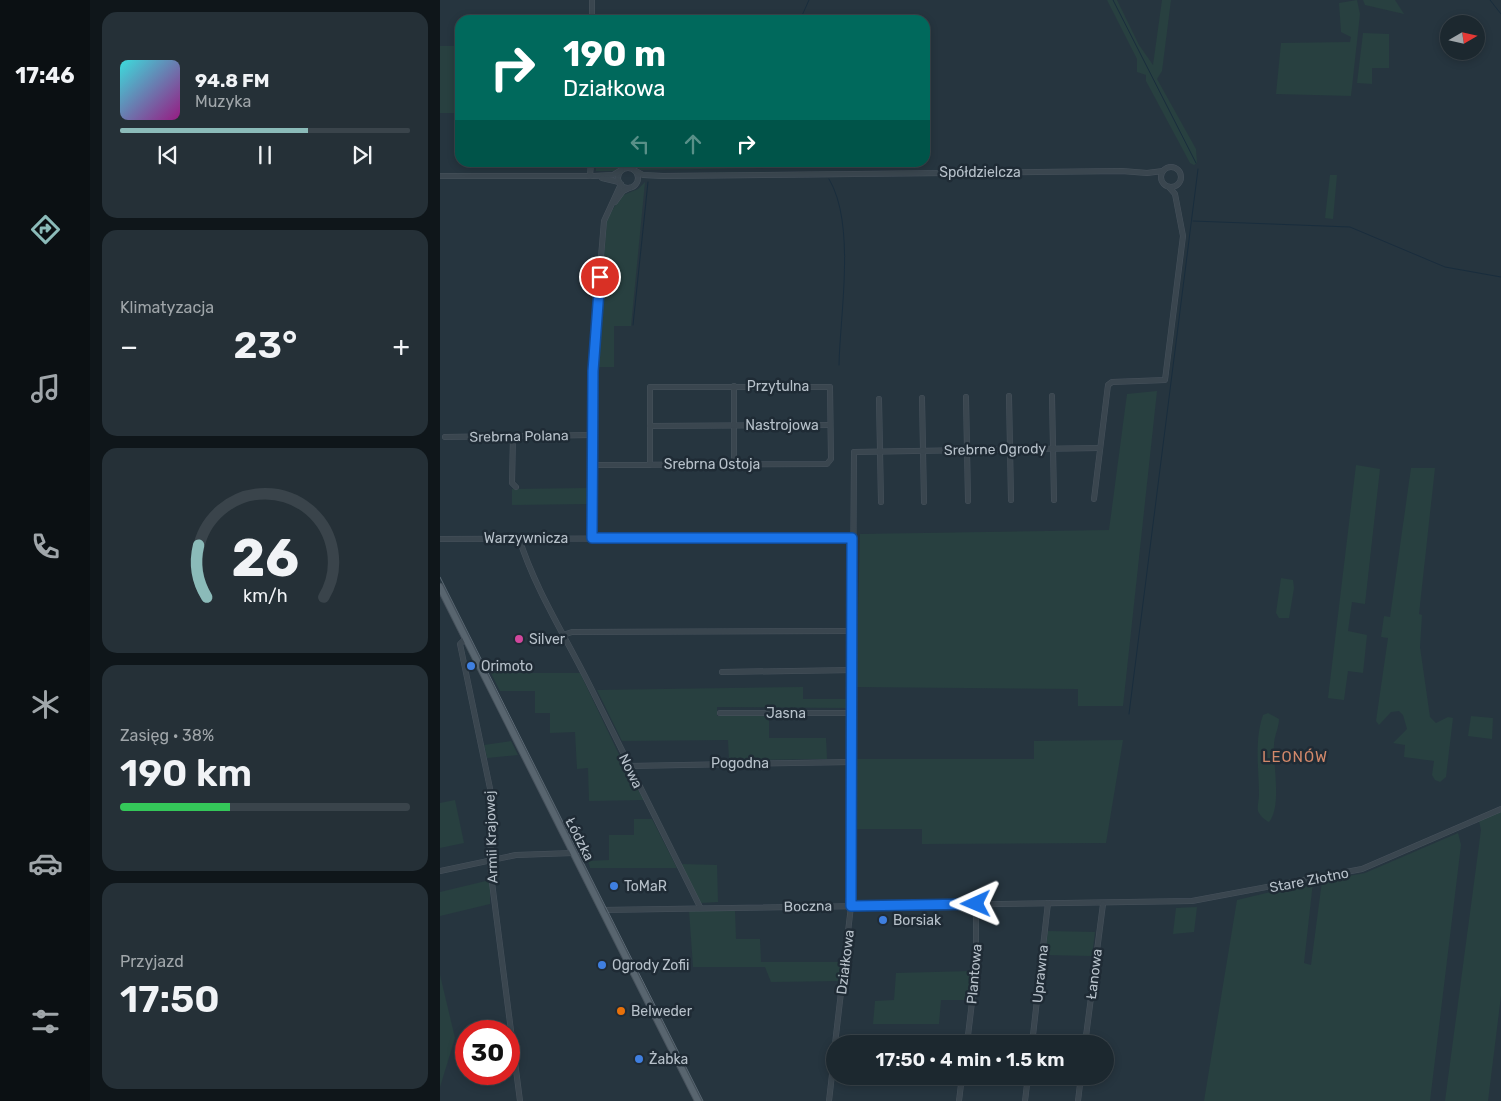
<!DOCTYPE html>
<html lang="pl">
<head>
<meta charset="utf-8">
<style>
	:root { --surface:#1c282f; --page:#253037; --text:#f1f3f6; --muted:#a0a6aa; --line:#3a444b; --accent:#8bbbb9 }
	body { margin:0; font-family:Rubik,sans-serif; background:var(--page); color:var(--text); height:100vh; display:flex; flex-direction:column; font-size:19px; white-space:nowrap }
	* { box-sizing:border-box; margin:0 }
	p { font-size:16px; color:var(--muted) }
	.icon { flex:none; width:28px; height:28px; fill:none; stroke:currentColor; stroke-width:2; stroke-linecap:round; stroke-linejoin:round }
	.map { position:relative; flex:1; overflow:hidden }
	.drawer { display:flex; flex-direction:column; gap:12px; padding:12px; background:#0f161a; width:350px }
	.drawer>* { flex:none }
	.guide { position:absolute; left:15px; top:15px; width:475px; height:152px; border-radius:15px; box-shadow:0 2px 8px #0003,0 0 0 1px var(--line); background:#00695c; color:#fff; overflow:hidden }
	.needle { width:32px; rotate:81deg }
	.buttons { position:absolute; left:1000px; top:15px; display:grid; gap:10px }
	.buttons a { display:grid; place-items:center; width:45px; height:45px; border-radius:50%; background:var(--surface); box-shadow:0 2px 8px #0003,0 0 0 1px var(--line); font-size:25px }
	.speed { position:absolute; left:15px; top:1020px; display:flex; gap:10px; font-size:25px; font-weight:700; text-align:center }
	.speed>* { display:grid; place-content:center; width:65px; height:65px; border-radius:50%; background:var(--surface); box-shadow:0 2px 8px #0003,0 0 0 1px var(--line); line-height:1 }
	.speed .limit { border:8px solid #d22; background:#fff; color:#111 }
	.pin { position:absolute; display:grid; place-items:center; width:42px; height:42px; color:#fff; margin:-21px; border:2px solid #fff; border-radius:50%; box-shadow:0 1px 5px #0007 }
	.me { position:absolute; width:55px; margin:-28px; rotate:269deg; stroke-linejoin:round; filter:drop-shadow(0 0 4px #0008) }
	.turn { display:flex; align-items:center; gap:18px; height:105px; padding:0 25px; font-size:22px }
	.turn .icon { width:65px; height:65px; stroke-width:2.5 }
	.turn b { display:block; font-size:35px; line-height:42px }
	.lanes { display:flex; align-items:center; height:48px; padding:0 25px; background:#0003; justify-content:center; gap:25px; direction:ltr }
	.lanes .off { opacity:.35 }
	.big { font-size:38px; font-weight:600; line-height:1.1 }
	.drawer .widget { flex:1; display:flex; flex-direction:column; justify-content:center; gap:8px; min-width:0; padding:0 18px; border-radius:15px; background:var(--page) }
	.drawer .dial { align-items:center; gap:0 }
	.dial svg { height:130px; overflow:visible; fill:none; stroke:var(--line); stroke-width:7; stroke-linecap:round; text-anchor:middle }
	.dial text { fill:var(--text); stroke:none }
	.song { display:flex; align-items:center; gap:15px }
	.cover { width:60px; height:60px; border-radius:8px; background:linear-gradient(135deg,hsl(180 70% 55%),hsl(310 70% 35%)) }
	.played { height:5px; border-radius:2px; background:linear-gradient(90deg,var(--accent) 65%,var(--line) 65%) }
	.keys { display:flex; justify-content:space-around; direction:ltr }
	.heat { display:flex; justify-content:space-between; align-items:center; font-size:28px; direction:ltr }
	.charge { height:8px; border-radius:4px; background:linear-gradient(90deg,#34c759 38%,var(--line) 0) }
	.trip { position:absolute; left:386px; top:1035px; width:288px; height:50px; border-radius:25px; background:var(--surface); box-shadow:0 2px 8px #0003,0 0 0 1px var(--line); font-weight:600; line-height:50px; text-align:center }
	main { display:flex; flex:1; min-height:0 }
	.tabs { display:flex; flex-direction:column; width:90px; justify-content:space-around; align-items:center; background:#0b1013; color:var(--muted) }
	.tabs .icon { width:35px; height:35px }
	.tabs .selected { color:var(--accent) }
	.tabs b { font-size:22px; color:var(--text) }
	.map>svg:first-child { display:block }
	.green { fill:#284040 }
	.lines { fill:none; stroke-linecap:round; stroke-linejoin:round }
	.stream { stroke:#192d3d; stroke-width:1 }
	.minor-casing { stroke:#47525c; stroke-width:6 }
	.major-casing { stroke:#47525c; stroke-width:8 }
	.minor { stroke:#3a464f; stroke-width:5 }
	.major { stroke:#58656f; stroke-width:6 }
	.tram { stroke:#5d6b76; stroke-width:1 }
	.route-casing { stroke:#114b97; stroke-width:12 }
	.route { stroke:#1a73e8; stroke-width:9 }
	.hotel-dot { fill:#d1479c; stroke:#1f2b35; stroke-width:2 }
	.shop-dot { fill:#3f7fe0; stroke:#1f2b35; stroke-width:2 }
	.food-dot { fill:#e8710a; stroke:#1f2b35; stroke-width:2 }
	.labels { text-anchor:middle; stroke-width:5; stroke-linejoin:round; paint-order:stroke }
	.street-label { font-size:14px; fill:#b7c1ca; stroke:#1f2b35 }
	.poi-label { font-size:14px; fill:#b7c1ca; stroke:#1f2b35; text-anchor:start }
	.neighbourhood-label { font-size:15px; letter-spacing:1px; fill:#d2886a; stroke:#1f2b35 }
</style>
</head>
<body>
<main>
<nav class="tabs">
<b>17:46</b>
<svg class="icon selected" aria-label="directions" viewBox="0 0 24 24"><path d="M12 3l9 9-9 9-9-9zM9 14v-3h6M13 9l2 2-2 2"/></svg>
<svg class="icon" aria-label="music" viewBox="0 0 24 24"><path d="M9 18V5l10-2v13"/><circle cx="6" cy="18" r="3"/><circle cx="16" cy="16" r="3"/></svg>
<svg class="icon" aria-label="phone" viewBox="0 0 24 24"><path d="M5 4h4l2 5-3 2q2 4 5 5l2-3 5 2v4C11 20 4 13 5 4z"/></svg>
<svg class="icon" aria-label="climate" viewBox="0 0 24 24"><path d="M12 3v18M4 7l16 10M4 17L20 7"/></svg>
<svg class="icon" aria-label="car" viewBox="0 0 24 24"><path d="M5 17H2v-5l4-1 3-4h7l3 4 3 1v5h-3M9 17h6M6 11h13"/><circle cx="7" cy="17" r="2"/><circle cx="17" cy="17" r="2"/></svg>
<svg class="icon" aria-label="filters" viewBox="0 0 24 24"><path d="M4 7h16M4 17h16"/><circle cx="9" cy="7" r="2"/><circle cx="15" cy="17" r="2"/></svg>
</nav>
<section class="drawer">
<div class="widget">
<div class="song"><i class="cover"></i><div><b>94.8 FM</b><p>Muzyka</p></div></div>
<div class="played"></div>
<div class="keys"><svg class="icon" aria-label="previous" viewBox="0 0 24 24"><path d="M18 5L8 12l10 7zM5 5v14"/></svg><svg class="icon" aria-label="pause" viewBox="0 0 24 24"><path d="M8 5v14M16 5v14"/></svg><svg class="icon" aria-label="next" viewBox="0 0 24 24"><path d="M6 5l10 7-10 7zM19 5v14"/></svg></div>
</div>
<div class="widget"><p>Klimatyzacja</p>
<div class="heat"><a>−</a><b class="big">23°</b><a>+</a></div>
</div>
<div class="widget dial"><svg viewBox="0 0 100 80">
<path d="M14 69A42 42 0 1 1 86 69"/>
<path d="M14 69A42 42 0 0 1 9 37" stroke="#8bbbb9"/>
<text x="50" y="56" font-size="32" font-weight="700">26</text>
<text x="50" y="72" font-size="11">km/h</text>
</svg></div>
<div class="widget"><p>Zasięg · 38%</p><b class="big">190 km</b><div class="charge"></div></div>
<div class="widget"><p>Przyjazd</p><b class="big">17:50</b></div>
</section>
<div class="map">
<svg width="1061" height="1101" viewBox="0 0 1061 1101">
	<rect width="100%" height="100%" fill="#26353f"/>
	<g class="green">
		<path d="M667,0H677L699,45L713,65L722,0H731L722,71L717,79L756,149L757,163L754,165L750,163L706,81V75L697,72V59Z"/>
		<path d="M917,0L920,14L911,96L836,94L841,43L910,42L911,37L901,32L899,3Z"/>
		<path d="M923,0H955L964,14L925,5Z"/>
		<path d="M923,33L949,34V68H932V84L917,83Z"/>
		<path d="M0,46H15L16,60H20V113H0Z"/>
		<path d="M156,163L375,162L378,167L200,170L195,165L185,164L174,171H156Z"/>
		<path d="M890,175H897L893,219L885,218Z"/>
		<path d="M205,182L191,326H174V367H156L167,219L181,196L198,189Z"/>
		<path d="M717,391L683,706H638V689L416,687L420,534L669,530L687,394Z"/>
		<path d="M916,465L940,469L925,604L912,602L908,631L927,635L923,673L908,671L904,700L888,698Z"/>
		<path d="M971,468H995L979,614L982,615L980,647L990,717L996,723L1008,717L1013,718L1006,777L1000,782L995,780L992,775L994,761L964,757L965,745L953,743L967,729L963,715L959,711L951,712L939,725L936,721L948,638L941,637L944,616L950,617Z"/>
		<path d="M148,488V504L72,505V489Z"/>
		<path d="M841,578L853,580L854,588L849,618H839L836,613Z"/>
		<path d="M50,671L61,673H140L185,767L204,800L149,801L148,768L137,769L135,732L110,733V713H95V691H60Z"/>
		<path d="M363,687V699H410L408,708L277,707V716H329V738H386L387,759L289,760L288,740L182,741L157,690Z"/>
		<path d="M828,713L839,719C839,728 834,736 834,745C833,765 842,807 829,822C825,820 820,816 818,811C817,806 819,800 819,795C819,768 814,742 823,715Z"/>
		<path d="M1031,716L1053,718L1052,739L1028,736Z"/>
		<path d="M683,740L666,843L482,844V829H415L417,759H594V741Z"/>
		<path d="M71,741L78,755L47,758L44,745Z"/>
		<path d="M15,800L24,843L0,848V803Z"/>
		<path d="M1061,811V996L1048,1101H1005L1041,830L1039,821Z"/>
		<path d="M194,819H212L237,868H150L148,861L169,860V835H194Z"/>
		<path d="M1018,833L1021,845L990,1101H764L797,900L873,882L864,963L871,965L882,881L925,873Z"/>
		<path d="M241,864L277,865L278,902L261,903Z"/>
		<path d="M50,880V904L0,916V892Z"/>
		<path d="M757,907L754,932L733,934L736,908Z"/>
		<path d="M249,910H295L296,939H320L321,962H402L401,981L331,982L325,967H253Z"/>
		<path d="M608,931L655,932L652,956L605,955Z"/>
		<path d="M532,971L528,1000H501L499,1024H433L435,1001L454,1000L456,973Z"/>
		<path d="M0,975L15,1038L0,1087Z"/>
	</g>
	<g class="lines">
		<g class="stream">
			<path d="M673,0L756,163"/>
			<path d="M1050,0L1061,14"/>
			<path d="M360,20L369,0"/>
			<path d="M380,162V163"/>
			<path d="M207,167L208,162"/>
			<path d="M389,179C416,224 400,313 399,365"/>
			<path d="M753,221L910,227L1005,267L1061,277"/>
			<path d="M193,325L208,182"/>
			<path d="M689,714L758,169"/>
		</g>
		<defs>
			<g id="minor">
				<path d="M152,0V20"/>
				<circle cx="731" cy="177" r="10"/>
				<circle cx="188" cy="178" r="10"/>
				<path d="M196,171L203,175L223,176L682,171L707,173L723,171"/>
				<path d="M0,176H154L173,175L181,170"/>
				<path d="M150,176L151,162"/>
				<path d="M162,178L179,182"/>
				<path d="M175,202L183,191L189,188"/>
				<path d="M294,386V464"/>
				<path d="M569,396L571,500"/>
				<path d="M612,396L614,500"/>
				<path d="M526,397L528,501"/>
				<path d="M482,398L484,502"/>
				<path d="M439,399L441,502"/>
				<path d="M210,426L390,425"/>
				<path d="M73,436L72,483L76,487"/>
				<path d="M5,437L152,435"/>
				<path d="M152,465L387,464L391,459L390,387H210V465"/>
				<path d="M654,499L668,385L672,382L725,380L743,236L735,194L729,187"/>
				<path d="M79,538C95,589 124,634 148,682C185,757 223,832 260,907"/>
				<path d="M152,538L153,371L155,329L164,221L181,184"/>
				<path d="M0,539L412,538"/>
				<path d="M123,635L132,632L413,631"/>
				<path d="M25,639L20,644L52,798L50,867L80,1101"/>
				<path d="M282,672L414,670"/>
				<path d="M280,713H412"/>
				<path d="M189,766L412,762"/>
				<path d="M0,871L76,855L133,853"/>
				<path d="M162,910L752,901L922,869L1061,809"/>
				<path d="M395,1044L411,906L414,452L660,448"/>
				<path d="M527,1044L536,968V904"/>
				<path d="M592,1044L608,903"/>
				<path d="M645,1044L663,904"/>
				<path d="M389,1101L395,1048"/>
				<path d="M519,1101L522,1076"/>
				<path d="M585,1101L588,1076"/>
				<path d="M638,1101L641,1076"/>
			</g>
			<path id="major" d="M0,587L258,1101"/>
		</defs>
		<use href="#minor" class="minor-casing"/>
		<use href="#major" class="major-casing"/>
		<use href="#minor" class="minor"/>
		<use href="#major" class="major"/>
		<path class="tram" d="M0,577L263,1101"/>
	</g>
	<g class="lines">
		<defs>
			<path id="route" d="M160,277L153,371L152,538H412L411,906L536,904"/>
		</defs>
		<use href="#route" class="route-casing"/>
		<use href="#route" class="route"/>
	</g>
	<circle class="hotel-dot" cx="79" cy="639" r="5"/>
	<g class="shop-dot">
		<circle cx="31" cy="666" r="5"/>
		<circle cx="174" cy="886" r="5"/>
		<circle cx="443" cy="920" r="5"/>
		<circle cx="162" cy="965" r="5"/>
		<circle cx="199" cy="1059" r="5"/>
	</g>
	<circle class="food-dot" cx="181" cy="1011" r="5"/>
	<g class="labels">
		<g class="street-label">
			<text x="540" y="177">Spółdzielcza</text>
			<text x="338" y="391">Przytulna</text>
			<text x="342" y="430">Nastrojowa</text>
			<text transform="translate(79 436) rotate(-1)" y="5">Srebrna Polana</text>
			<text transform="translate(555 449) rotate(-1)" y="5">Srebrne Ogrody</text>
			<text x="272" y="469">Srebrna Ostoja</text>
			<text x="86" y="543">Warzywnicza</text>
			<text x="346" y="718">Jasna</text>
			<text x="300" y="768">Pogodna</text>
			<text transform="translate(191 771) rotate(64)" y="5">Nowa</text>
			<text transform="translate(51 837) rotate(-92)" y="5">Armii Krajowej</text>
			<text transform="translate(140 839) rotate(63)" y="5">Łódzka</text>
			<text transform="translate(869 880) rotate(-11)" y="5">Stare Złotno</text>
			<text transform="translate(368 906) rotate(-1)" y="5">Boczna</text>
			<text transform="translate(405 962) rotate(-83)" y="5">Działkowa</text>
			<text transform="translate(534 974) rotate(-85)" y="5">Plantowa</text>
			<text transform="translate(600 974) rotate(-84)" y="5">Uprawna</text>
			<text transform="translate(654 974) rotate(-83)" y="5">Łanowa</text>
		</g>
		<g class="poi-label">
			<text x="89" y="644">Silver</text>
			<text x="41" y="671">Orimoto</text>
			<text x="184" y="891">ToMaR</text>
			<text x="453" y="925">Borsiak</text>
			<text x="172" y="970">Ogrody Zofii</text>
			<text x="191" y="1016">Belweder</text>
			<text x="209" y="1064">Żabka</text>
		</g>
		<g class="neighbourhood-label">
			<text x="855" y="762">LEONÓW</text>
		</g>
	</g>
</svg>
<div class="buttons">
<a><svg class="needle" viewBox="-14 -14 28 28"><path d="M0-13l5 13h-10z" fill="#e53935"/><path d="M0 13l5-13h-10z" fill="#a0a6aa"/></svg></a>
</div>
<div class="speed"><div class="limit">30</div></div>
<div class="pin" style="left:160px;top:277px;background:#d93025"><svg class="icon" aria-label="arrive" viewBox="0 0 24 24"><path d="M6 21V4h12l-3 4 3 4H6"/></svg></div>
<svg class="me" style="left:536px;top:904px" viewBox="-20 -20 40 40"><path d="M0-17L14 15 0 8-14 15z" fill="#1a73e8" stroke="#fff" stroke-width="4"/></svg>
<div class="trip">17:50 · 4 min · 1.5 km</div>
<div class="guide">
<div class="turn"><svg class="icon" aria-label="right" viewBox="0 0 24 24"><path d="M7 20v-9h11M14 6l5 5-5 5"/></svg><div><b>190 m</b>Działkowa</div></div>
<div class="lanes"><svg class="icon off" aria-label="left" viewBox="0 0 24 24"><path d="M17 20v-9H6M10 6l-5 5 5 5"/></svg><svg class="icon off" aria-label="ahead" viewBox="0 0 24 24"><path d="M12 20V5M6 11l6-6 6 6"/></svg><svg class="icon" aria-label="right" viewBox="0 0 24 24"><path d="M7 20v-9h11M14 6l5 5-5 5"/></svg></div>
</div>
</div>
</main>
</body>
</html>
